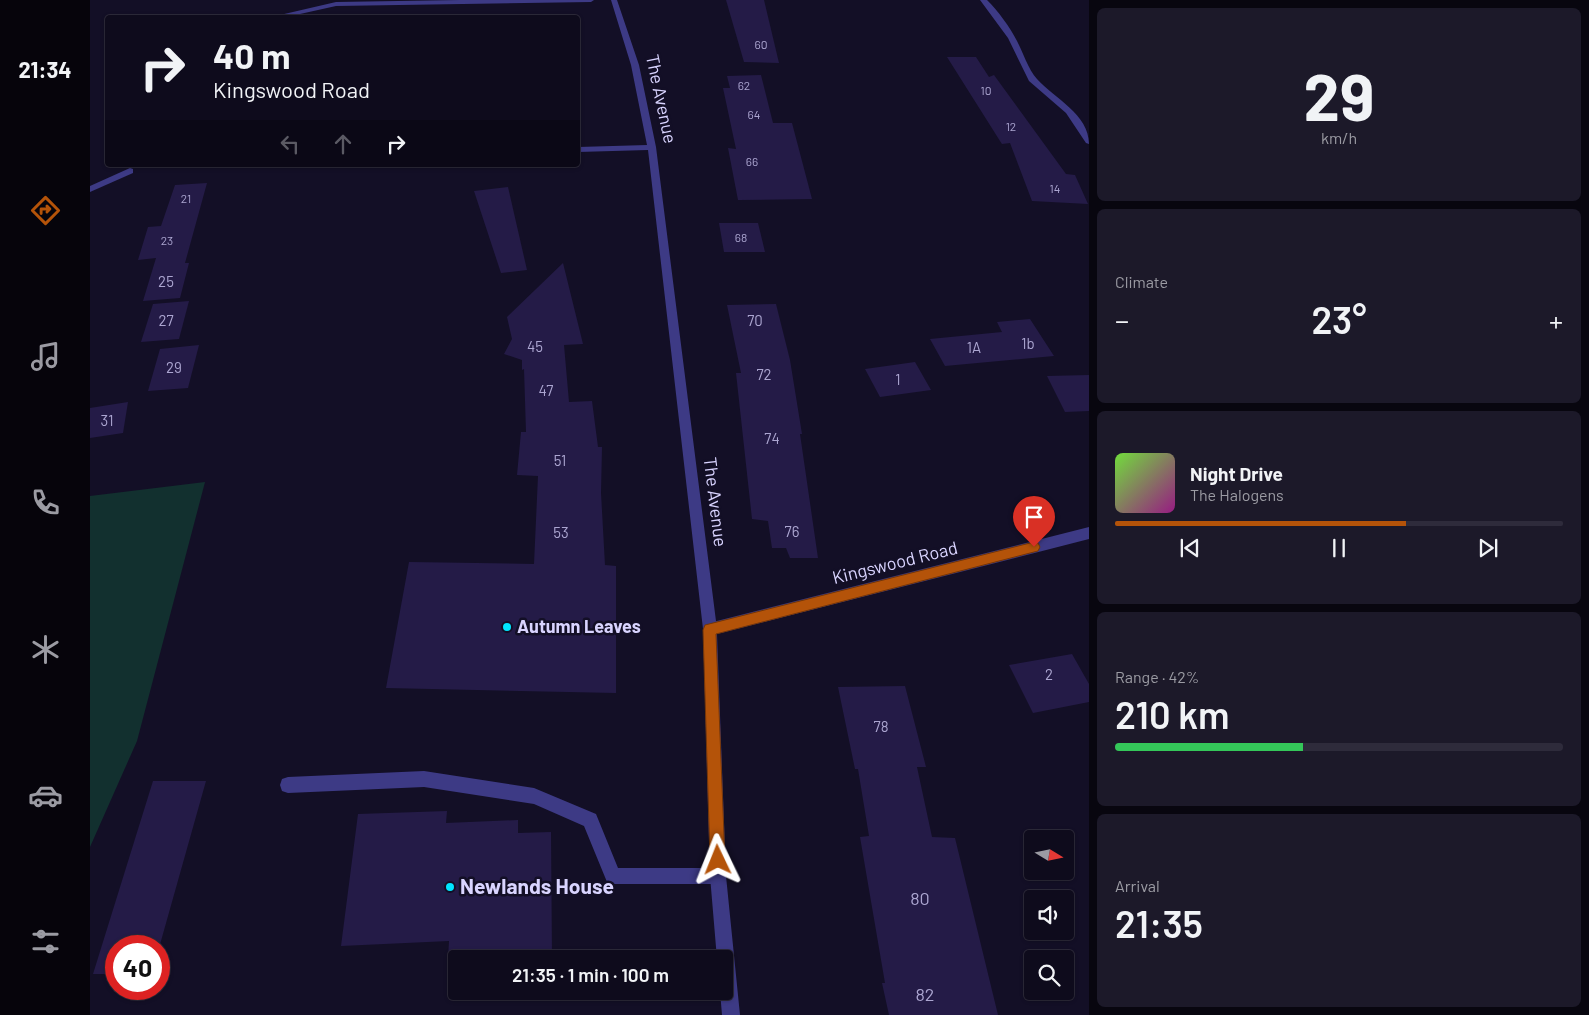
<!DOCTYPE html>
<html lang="en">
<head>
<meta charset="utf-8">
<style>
	:root { --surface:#0e0b1c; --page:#1c1929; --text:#f1f3f6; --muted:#9b9ba3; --line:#2e2b3b; --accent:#b45309 }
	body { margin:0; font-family:Barlow,sans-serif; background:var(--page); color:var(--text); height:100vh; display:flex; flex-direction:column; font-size:19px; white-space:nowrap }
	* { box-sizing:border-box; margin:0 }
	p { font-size:16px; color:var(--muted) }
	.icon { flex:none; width:28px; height:28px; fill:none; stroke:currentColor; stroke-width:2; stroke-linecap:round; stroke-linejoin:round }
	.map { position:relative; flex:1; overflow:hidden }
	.sheet { display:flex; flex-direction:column; gap:8px; padding:8px; background:#08060f; width:500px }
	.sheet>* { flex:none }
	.hud { position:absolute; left:15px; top:15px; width:475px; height:152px; border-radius:5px; box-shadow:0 1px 4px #0004,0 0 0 1px var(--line); background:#0e0b1c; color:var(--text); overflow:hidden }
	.needle { width:32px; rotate:100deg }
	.controls { position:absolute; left:934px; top:830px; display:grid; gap:10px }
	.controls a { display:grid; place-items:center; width:50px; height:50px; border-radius:5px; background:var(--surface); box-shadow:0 1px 4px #0004,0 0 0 1px var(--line); font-size:25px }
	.speed { position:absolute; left:15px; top:935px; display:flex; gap:10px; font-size:25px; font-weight:700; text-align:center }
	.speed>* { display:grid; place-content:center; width:65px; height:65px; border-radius:50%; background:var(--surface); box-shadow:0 1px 4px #0004,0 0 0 1px var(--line); line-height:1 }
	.speed .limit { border:8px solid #d22; background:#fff; color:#111 }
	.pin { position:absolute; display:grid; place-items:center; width:42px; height:42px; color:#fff; margin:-51px -21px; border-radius:50% 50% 50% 0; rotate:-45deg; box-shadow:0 0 5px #0007 }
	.pin .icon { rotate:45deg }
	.me { position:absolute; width:55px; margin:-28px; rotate:358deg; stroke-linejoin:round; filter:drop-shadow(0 0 4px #0008) }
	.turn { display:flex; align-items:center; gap:18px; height:105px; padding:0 25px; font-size:22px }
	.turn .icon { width:65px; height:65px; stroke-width:2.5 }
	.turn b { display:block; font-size:35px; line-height:42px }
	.lanes { display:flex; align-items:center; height:48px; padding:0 25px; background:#0003; justify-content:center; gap:25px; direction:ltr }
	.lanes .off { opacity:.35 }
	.big { font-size:38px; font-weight:600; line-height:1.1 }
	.sheet .widget { flex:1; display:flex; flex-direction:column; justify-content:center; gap:8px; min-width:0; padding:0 18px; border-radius:8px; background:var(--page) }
	.sheet .dial { align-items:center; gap:0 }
	.dial b { font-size:65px; line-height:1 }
	.song { display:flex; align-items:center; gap:15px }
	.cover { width:60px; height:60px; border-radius:8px; background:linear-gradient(135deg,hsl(100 70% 55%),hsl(310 70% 35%)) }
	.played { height:5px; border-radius:2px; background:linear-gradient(90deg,var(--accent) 65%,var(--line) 65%) }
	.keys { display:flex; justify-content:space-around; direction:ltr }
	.heat { display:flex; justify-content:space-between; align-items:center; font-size:28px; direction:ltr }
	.charge { height:8px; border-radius:4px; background:linear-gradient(90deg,#34c759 42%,var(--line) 0) }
	.trip { position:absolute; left:358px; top:950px; width:285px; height:50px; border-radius:5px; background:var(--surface); box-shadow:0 1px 4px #0004,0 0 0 1px var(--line); font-weight:600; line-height:50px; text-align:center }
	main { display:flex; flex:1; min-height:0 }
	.tab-bar { display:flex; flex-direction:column; width:90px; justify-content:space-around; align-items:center; background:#06040b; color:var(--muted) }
	.tab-bar .icon { width:35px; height:35px }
	.tab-bar .active { color:var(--accent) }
	.tab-bar b { font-size:22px; color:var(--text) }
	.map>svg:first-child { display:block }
	.green { fill:#12302f }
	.building { fill:#241b47 }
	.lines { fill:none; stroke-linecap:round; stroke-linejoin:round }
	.service { fill:#3d3a85; fill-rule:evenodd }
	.minor { fill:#3d3a85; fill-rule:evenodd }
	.tertiary { fill:#3d3a85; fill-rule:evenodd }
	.route { fill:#b45309; stroke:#753606 }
	.poi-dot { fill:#00e5ff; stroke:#130f26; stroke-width:2 }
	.labels { text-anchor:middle; stroke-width:5; stroke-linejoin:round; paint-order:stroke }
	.far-number-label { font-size:12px; fill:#aca6d1 }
	.number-label { font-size:15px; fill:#aca6d1 }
	.street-label { font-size:18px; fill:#d9d4ff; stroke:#130f26 }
	.poi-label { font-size:18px; font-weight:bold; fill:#d9d4ff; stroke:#130f26; text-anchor:start }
	.near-number-label { font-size:18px; fill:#aca6d1 }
	.near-poi-label { font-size:21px; font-weight:bold; fill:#d9d4ff; stroke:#130f26; text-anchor:start }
</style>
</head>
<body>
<main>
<nav class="tab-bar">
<b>21:34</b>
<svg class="icon active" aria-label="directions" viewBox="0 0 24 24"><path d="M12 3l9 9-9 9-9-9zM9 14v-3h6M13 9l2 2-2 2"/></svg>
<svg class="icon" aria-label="music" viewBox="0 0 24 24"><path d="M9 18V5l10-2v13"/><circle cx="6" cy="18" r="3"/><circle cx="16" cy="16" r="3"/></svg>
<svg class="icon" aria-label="phone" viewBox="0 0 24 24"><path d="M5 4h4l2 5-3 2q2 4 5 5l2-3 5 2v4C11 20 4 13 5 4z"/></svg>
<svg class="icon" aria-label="climate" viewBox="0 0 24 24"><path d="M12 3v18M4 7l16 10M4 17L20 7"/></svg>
<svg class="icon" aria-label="car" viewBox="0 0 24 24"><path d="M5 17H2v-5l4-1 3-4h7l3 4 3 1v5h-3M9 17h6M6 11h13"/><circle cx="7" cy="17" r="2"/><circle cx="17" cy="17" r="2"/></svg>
<svg class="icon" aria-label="filters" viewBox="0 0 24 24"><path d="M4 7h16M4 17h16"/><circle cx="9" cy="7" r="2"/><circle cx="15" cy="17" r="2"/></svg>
</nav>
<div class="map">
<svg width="999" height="1015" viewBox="0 0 999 1015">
	<rect width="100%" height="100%" fill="#130f26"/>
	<path class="green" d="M115,482L47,741L0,847V496Z"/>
	<g class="building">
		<path d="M636,0H674L689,63L654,62Z"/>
		<path d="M857,57H886L899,77L904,75L976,174L985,175L998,204L942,201L920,143L912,144L910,141Z"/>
		<path d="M671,75L683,123H702L722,199L648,200L638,148L646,149L633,88H640L637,76Z"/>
		<path d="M117,183L95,263H99L90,298L53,301L66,258L48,260L58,227L71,226L85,185Z"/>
		<path d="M418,187L437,270L411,273L384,191Z"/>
		<path d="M629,223H668L675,252H634Z"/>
		<path d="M473,263L493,344L474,345L479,402L502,401L508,447H512L511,493L515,565L526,566V693L296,688L319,562L444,564L448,476L427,475L431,432H436L434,369L432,370V360L414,354L422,339L417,317Z"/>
		<path d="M99,301L89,339L51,342L63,304Z"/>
		<path d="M686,304L700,360L712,434H710L728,558H700L696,548H682L678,521L662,519L646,373H651L637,305Z"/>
		<path d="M940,319L964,356L855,366L840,339L912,332L907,322Z"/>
		<path d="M109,345L98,388L58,391L70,349Z"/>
		<path d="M825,362L841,390L790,397L775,369Z"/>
		<path d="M999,375V411L975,412L957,376Z"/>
		<path d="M38,402L33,433L0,438V408Z"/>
		<path d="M982,654L999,684V702L943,713L919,665Z"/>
		<path d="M815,686L836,767H827L842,837L865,838L908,1015H799L792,983H795L770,837L779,836L768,769H765L748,687Z"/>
		<path d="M63,781H116L69,948V946H26V974H3Z"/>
		<path d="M357,811L356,823L428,820V833L461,832L462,959H358L359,941L251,946L268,814Z"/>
	</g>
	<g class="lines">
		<path class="service" d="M334,771L444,788L506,814L528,868H628L634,870L636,876L634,882L628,884H523L517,882L494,826L444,804L334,787L198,793L192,791L190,785L192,779L198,777Z"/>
		<g class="minor">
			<path d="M369,0H504L501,2L246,6L192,18H177L246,2Z"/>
			<path d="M521,0H527L549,65L566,147L627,629L625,634L620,635L615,634L613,629L558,150L488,152V147L557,145L541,65Z"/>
			<path d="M890,0H897C908,11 920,27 927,41C933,52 938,69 947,79C964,98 999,114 999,144L996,143L976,113L939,81L918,38Z"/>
			<path d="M40,168L43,169V173L0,192V186Z"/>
		</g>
		<path class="tertiary" d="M999,527V539L627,634L636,876L650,1015H632L630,991H634V959H627L620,876L613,629L615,624Z"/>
	</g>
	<path class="route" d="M944,542L948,543L950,547L948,551L944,552L626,634L635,860L633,865L628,867L622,865L620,860L613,630L615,625Z"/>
	<g class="poi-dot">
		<circle cx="417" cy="627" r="5"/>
		<circle cx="360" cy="887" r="5"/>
	</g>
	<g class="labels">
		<g class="far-number-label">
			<text x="671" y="49">60</text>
			<text x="654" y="90">62</text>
			<text x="896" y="95">10</text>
			<text x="664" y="119">64</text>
			<text x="921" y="131">12</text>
			<text x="662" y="166">66</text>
			<text x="965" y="193">14</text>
			<text x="96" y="203">21</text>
			<text x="651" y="242">68</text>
			<text x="77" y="245">23</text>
		</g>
		<g class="number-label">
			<text x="76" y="287">25</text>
			<text x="76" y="326">27</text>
			<text x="665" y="326">70</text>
			<text x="938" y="349">1b</text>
			<text x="445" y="352">45</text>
			<text x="884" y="353">1A</text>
			<text x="84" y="373">29</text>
			<text x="674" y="380">72</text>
			<text x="808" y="385">1</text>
			<text x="456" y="396">47</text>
			<text x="17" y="426">31</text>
			<text x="682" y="444">74</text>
			<text x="470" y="466">51</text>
			<text x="702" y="537">76</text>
			<text x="471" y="538">53</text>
			<text x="959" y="680">2</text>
			<text x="791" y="732">78</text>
		</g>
		<g class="street-label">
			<text transform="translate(571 99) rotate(78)" y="6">The Avenue</text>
			<text transform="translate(625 502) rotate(83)" y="6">The Avenue</text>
			<text transform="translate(805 563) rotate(-14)" y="6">Kingswood Road</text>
		</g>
		<g class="poi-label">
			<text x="427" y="633">Autumn Leaves</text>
		</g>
		<g class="near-number-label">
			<text x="830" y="905">80</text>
			<text x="835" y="1001">82</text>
		</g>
		<g class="near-poi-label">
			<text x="370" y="894">Newlands House</text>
		</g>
	</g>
</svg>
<div class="controls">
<a><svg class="needle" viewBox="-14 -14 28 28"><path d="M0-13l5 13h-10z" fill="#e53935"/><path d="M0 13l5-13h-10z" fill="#9b9ba3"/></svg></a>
<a><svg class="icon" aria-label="sound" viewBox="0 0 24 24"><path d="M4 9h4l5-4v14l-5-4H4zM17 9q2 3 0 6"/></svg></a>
<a><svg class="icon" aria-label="search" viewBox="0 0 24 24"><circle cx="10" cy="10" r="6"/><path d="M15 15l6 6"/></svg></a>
</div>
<div class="speed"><div class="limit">40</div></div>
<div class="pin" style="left:944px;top:547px;background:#d93025"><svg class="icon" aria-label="arrive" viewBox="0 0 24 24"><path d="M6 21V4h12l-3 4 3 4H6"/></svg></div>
<svg class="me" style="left:628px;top:860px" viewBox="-20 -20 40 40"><path d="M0-17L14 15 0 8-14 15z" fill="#b45309" stroke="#fff" stroke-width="4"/></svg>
<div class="trip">21:35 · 1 min · 100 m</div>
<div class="hud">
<div class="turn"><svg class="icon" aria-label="right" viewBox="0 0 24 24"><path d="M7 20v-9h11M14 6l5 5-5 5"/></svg><div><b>40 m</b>Kingswood Road</div></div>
<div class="lanes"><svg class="icon off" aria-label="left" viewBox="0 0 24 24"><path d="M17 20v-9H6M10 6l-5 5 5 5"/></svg><svg class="icon off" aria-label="ahead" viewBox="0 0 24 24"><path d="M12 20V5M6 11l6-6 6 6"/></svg><svg class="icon" aria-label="right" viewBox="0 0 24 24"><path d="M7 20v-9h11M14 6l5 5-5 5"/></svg></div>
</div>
</div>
<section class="sheet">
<div class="widget dial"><b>29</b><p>km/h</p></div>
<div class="widget"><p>Climate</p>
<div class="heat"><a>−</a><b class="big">23°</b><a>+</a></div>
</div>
<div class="widget">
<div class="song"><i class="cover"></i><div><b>Night Drive</b><p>The Halogens</p></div></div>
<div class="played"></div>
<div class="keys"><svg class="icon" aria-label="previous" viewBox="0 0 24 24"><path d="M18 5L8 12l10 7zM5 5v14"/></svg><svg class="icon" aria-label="pause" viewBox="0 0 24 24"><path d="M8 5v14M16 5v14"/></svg><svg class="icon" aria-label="next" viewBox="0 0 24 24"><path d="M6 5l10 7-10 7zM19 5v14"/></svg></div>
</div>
<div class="widget"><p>Range · 42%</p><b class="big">210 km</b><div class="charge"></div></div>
<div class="widget"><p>Arrival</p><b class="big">21:35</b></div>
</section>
</main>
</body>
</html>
